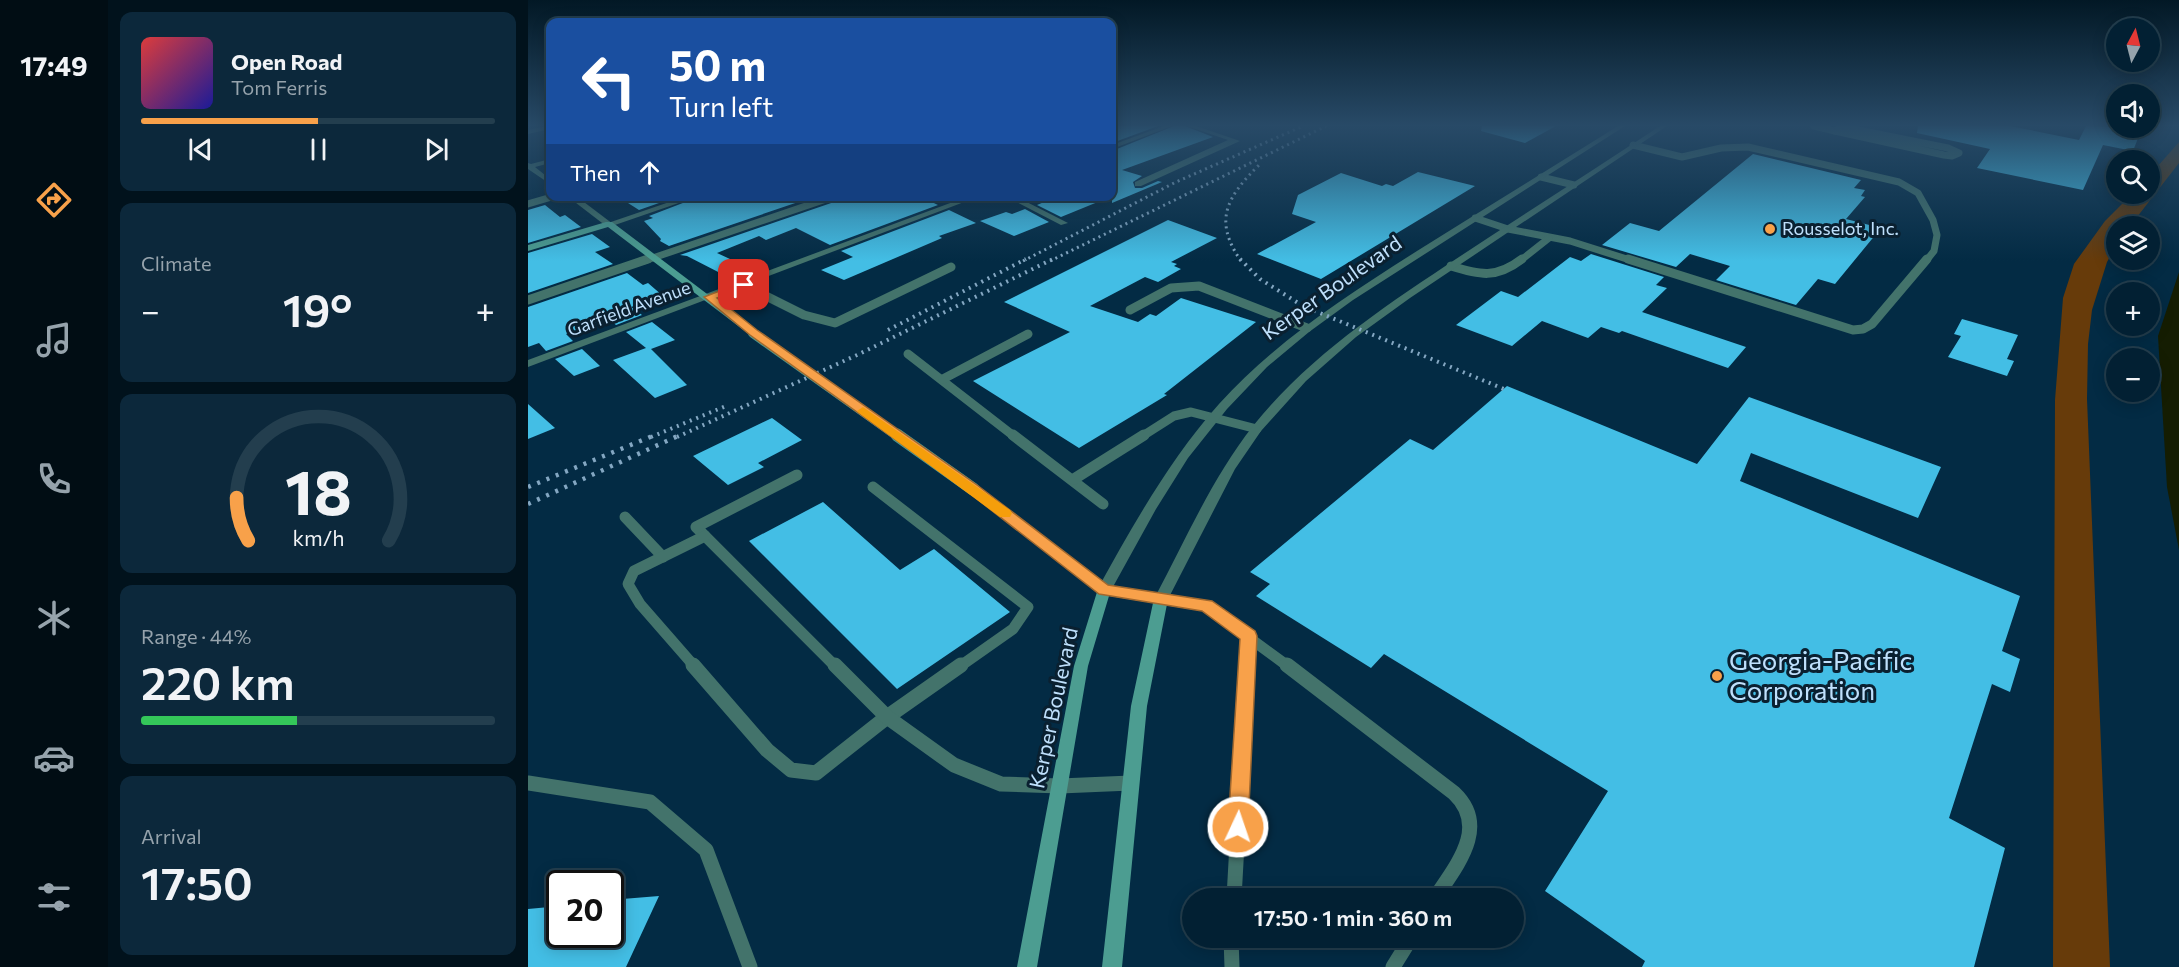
<!DOCTYPE html>
<html lang="en">
<head>
<meta charset="utf-8">
<style>
	:root { --surface:#022033; --page:#0c283b; --text:#f1f3f6; --muted:#96a3ac; --line:#233e4e; --accent:#f8a14a }
	body { margin:0; font-family:Commissioner,sans-serif; background:var(--page); color:var(--text); height:100vh; display:flex; flex-direction:column; font-size:22px; white-space:nowrap }
	* { box-sizing:border-box; margin:0 }
	p { font-size:20px; color:var(--muted) }
	.icon { flex:none; width:33px; height:33px; fill:none; stroke:currentColor; stroke-width:2; stroke-linecap:round; stroke-linejoin:round }
	.map { position:relative; flex:1; overflow:hidden }
	.side { display:flex; flex-direction:column; gap:12px; padding:12px; background:#01121c; width:420px }
	.side>* { flex:none }
	.guide { position:absolute; left:18px; top:18px; width:570px; height:183px; border-radius:12px; box-shadow:0 3px 15px #0003,0 0 0 2px var(--line); background:#1a4fa0; color:#fff; overflow:hidden }
	.needle { width:39px; rotate:7deg }
	.buttons { position:absolute; left:1578px; top:18px; display:grid; gap:12px }
	.buttons a { display:grid; place-items:center; width:54px; height:54px; border-radius:50%; background:var(--surface); box-shadow:0 3px 15px #0003,0 0 0 2px var(--line); font-size:30px }
	.speed { position:absolute; left:18px; top:870px; display:flex; gap:12px; font-size:30px; font-weight:700; text-align:center }
	.speed>* { display:grid; place-content:center; width:78px; height:78px; border-radius:50%; background:var(--surface); box-shadow:0 3px 15px #0003,0 0 0 2px var(--line); line-height:1 }
	.speed .limit { border:3px solid #111; border-radius:9px; background:#fff; color:#111 }
	.pin { position:absolute; display:grid; place-items:center; width:51px; height:51px; color:#fff; margin:-26px; border-radius:12px; box-shadow:0 3px 9px #0006 }
	.me { position:absolute; width:66px; margin:-33px; rotate:3deg; stroke-linejoin:round; filter:drop-shadow(0 0 4px #0008) }
	.turn { display:flex; align-items:center; gap:21px; height:126px; padding:0 24px; font-size:27px }
	.turn .icon { width:78px; height:78px; stroke-width:2.5 }
	.turn b { display:block; font-size:42px; line-height:51px }
	.then { display:flex; align-items:center; height:57px; padding:0 24px; background:#0003; gap:12px; font-size:22px }
	.big { font-size:45px; font-weight:600; line-height:1.1 }
	.side .card { flex:1; display:flex; flex-direction:column; justify-content:center; gap:9px; min-width:0; padding:0 21px; border-radius:12px; background:var(--page) }
	.side .dial { align-items:center; gap:0 }
	.dial svg { height:156px; overflow:visible; fill:none; stroke:var(--line); stroke-width:7; stroke-linecap:round; text-anchor:middle }
	.dial text { fill:var(--text); stroke:none }
	.song { display:flex; align-items:center; gap:18px }
	.cover { width:72px; height:72px; border-radius:9px; background:linear-gradient(135deg,hsl(0 70% 55%),hsl(240 70% 35%)) }
	.played { height:6px; border-radius:3px; background:linear-gradient(90deg,var(--accent) 50%,var(--line) 50%) }
	.keys { display:flex; justify-content:space-around; direction:ltr }
	.heat { display:flex; justify-content:space-between; align-items:center; font-size:33px; direction:ltr }
	.charge { height:9px; border-radius:4px; background:linear-gradient(90deg,#34c759 44%,var(--line) 0) }
	.trip { position:absolute; left:654px; top:888px; width:342px; height:60px; border-radius:30px; background:var(--surface); box-shadow:0 3px 15px #0003,0 0 0 2px var(--line); font-weight:600; line-height:60px; text-align:center }
	main { display:flex; flex:1; min-height:0 }
	.dock { display:flex; flex-direction:column; width:108px; justify-content:space-around; align-items:center; background:#010d14; color:var(--muted) }
	.dock .icon { width:42px; height:42px }
	.dock .current { color:var(--accent) }
	.dock b { font-size:27px; color:var(--text) }
	.map>svg:first-child { display:block }
	.green { fill:#673b0a }
	.water { fill:#151d02 }
	.building { fill:#43bee5 }
	.lines { fill:none; stroke-linecap:round; stroke-linejoin:round }
	.service-far3 { stroke:#43736b; stroke-width:7 }
	.service-far2 { stroke:#43736b; stroke-width:9 }
	.service-far1 { stroke:#43736b; stroke-width:11 }
	.service { stroke:#43736b; stroke-width:15 }
	.minor { fill:#43736b; fill-rule:evenodd }
	.tertiary { fill:#43736b; fill-rule:evenodd }
	.secondary { fill:#4c9d91; fill-rule:evenodd }
	.rail-far2 { stroke:#84a7c2; stroke-width:3; stroke-dasharray:2 4; stroke-linecap:butt }
	.rail-far1 { stroke:#84a7c2; stroke-width:4; stroke-dasharray:2 5; stroke-linecap:butt }
	.rail { stroke:#84a7c2; stroke-width:4.5; stroke-dasharray:3 7; stroke-linecap:butt }
	.secondary-bridge-far1 { stroke:#4c9d91; stroke-width:10 }
	.secondary-bridge { stroke:#4c9d91; stroke-width:13 }
	.route { fill:#f8a14a; stroke:#a16930; stroke-width:1.5 }
	.slow { fill:#f59e0b }
	.poi-dot { fill:#f8a14a; stroke:#0a2030; stroke-width:2 }
	.labels { text-anchor:middle; stroke-width:6; stroke-linejoin:round; paint-order:stroke }
	.far-poi-label { font-size:18px; fill:#bfe0fc; stroke:#0a2030; text-anchor:start }
	.far-street-label { font-size:18px; fill:#bfe0fc; stroke:#0a2030 }
	.street-label { font-size:21px; fill:#bfe0fc; stroke:#0a2030 }
	.near-poi-label { font-size:26px; fill:#bfe0fc; stroke:#0a2030; text-anchor:start }
</style>
</head>
<body>
<main>
<nav class="dock">
<b>17:49</b>
<svg class="icon current" aria-label="directions" viewBox="0 0 24 24"><path d="M12 3l9 9-9 9-9-9zM9 14v-3h6M13 9l2 2-2 2"/></svg>
<svg class="icon" aria-label="music" viewBox="0 0 24 24"><path d="M9 18V5l10-2v13"/><circle cx="6" cy="18" r="3"/><circle cx="16" cy="16" r="3"/></svg>
<svg class="icon" aria-label="phone" viewBox="0 0 24 24"><path d="M5 4h4l2 5-3 2q2 4 5 5l2-3 5 2v4C11 20 4 13 5 4z"/></svg>
<svg class="icon" aria-label="climate" viewBox="0 0 24 24"><path d="M12 3v18M4 7l16 10M4 17L20 7"/></svg>
<svg class="icon" aria-label="car" viewBox="0 0 24 24"><path d="M5 17H2v-5l4-1 3-4h7l3 4 3 1v5h-3M9 17h6M6 11h13"/><circle cx="7" cy="17" r="2"/><circle cx="17" cy="17" r="2"/></svg>
<svg class="icon" aria-label="filters" viewBox="0 0 24 24"><path d="M4 7h16M4 17h16"/><circle cx="9" cy="7" r="2"/><circle cx="15" cy="17" r="2"/></svg>
</nav>
<section class="side">
<div class="card">
<div class="song"><i class="cover"></i><div><b>Open Road</b><p>Tom Ferris</p></div></div>
<div class="played"></div>
<div class="keys"><svg class="icon" aria-label="previous" viewBox="0 0 24 24"><path d="M18 5L8 12l10 7zM5 5v14"/></svg><svg class="icon" aria-label="pause" viewBox="0 0 24 24"><path d="M8 5v14M16 5v14"/></svg><svg class="icon" aria-label="next" viewBox="0 0 24 24"><path d="M6 5l10 7-10 7zM19 5v14"/></svg></div>
</div>
<div class="card"><p>Climate</p>
<div class="heat"><a>−</a><b class="big">19°</b><a>+</a></div>
</div>
<div class="card dial"><svg viewBox="0 0 100 80">
<path d="M14 69A42 42 0 1 1 86 69"/>
<path d="M14 69A42 42 0 0 1 8 47" stroke="#f8a14a"/>
<text x="50" y="56" font-size="32" font-weight="700">18</text>
<text x="50" y="72" font-size="11">km/h</text>
</svg></div>
<div class="card"><p>Range · 44%</p><b class="big">220 km</b><div class="charge"></div></div>
<div class="card"><p>Arrival</p><b class="big">17:50</b></div>
</section>
<div class="map">
<svg width="1651" height="967" viewBox="0 0 1651 967">
	<rect width="100%" height="100%" fill="#032b44"/>
	<path class="green" d="M1651,142V163L1602,226H1588V246L1579,262L1564,310L1560,344L1559,399L1582,967H1525L1527,400L1535,298L1546,264L1577,221L1604,194H1622V175Z"/>
	<path class="water" d="M1651,272V550L1639,487L1630,336Z"/>
	<g class="building">
		<path d="M584,126H630L584,143Z"/>
		<path d="M646,126H657L685,137L594,170L614,176L605,182L607,188H614L630,181L634,182L584,203V151Z"/>
		<path d="M954,126H1028L997,143L953,131Z"/>
		<path d="M1390,126H1482L1551,140L1558,126L1614,128L1605,151L1575,145L1555,190L1449,168L1462,149L1389,133Z"/>
		<path d="M1225,154L1333,180L1326,188L1337,190L1333,196L1337,197L1318,219L1353,228L1307,284L1290,279L1268,305L1188,280L1202,266L1162,254L1148,267L1074,245L1102,223L1131,231Z"/>
		<path d="M890,172L947,186L793,279L729,254L788,222L764,214L770,195L813,173L854,186L858,184L865,186Z"/>
		<path d="M89,196H151L111,210Z"/>
		<path d="M173,196H288L141,246L132,241L133,239L116,221L125,218L121,216Z"/>
		<path d="M313,196H391L410,205L302,245L268,228L238,240L231,236L189,253L215,265L212,266L216,267L196,275L159,256L152,255L309,201Z"/>
		<path d="M530,196H582V197L533,217L509,205Z"/>
		<path d="M17,205L32,217L37,215L53,227L0,243V210Z"/>
		<path d="M497,209L521,222L486,236L452,221L478,212L484,214Z"/>
		<path d="M421,210L448,223L411,236L414,238L316,280L293,270L325,257L313,251Z"/>
		<path d="M640,220L689,238L643,262L649,264L646,266L653,269L630,282L617,277L562,306L610,322L622,314L628,316L653,298L728,322L636,394L639,395L551,448L445,381L542,332L476,302Z"/>
		<path d="M64,234L82,247L67,252L85,264L0,293V253Z"/>
		<path d="M1063,254L1136,277L1128,285L1139,288L1114,312L1218,347L1200,368L1094,331L1091,333L1073,327L1060,338L1014,321L984,346L928,325L973,291L990,297L1042,257L1053,261Z"/>
		<path d="M99,273L115,285L120,283L135,296L103,307L114,315L88,325L80,318L38,334L45,341L18,351L11,343L0,347V307Z"/>
		<path d="M1434,319L1490,335L1479,359L1486,361L1479,376L1420,357L1433,336L1426,334Z"/>
		<path d="M124,322L147,340L123,349L159,385L127,398L85,360L118,348L98,332Z"/>
		<path d="M54,349L72,366L46,376L27,359Z"/>
		<path d="M979,386L1169,464L1221,397L1413,467L1390,518L1223,453L1212,481L1492,596L1474,651L1492,659L1482,692L1464,684L1421,818L1477,848L1446,967H1114L1117,961L1017,891L1080,791L856,654L843,668L728,596L742,584L722,572L882,439L905,450Z"/>
		<path d="M0,404L27,428L0,439Z"/>
		<path d="M244,418L274,440L230,463L236,467L200,485L165,456Z"/>
		<path d="M295,502L372,570L406,549L482,612L369,689L221,541Z"/>
		<path d="M131,896L98,967H0V909L32,906V934H82V900Z"/>
	</g>
	<g class="lines">
		<g class="service-far3">
			<path d="M1286,126L1307,131"/>
			<path d="M1315,127L1420,148L1431,153L1424,156L1416,155L1307,131Z"/>
			<path d="M1105,145L1154,157L1193,148L1220,147L1371,182L1390,193L1405,220L1409,235L1406,251L1398,261"/>
			<path d="M1013,177L1046,185"/>
			<path d="M0,204L27,196"/>
			<path d="M947,218L980,229L1042,241L1105,261"/>
			<path d="M116,261L307,196"/>
			<path d="M992,261L1021,238"/>
		</g>
		<g class="service-far2">
			<path d="M1100,259L1325,330L1335,329L1344,324L1399,259"/>
			<path d="M923,266C952,275 968,279 994,259"/>
			<path d="M216,285L276,315L307,323L423,267"/>
			<path d="M0,300L120,259"/>
			<path d="M602,310L643,288L671,286L779,328"/>
			<path d="M380,354L487,437"/>
			<path d="M415,379L500,334"/>
			<path d="M613,437L646,416L663,412L729,429"/>
		</g>
		<g class="service-far1">
			<path d="M485,435L575,504"/>
			<path d="M269,475L168,527L308,667"/>
			<path d="M546,479L616,435"/>
			<path d="M345,487L500,607L485,629L431,667"/>
			<path d="M97,517L135,557"/>
			<path d="M633,599L678,606L761,667"/>
			<path d="M167,667L112,604L100,584L106,571L177,536"/>
			<path d="M719,667L721,636"/>
		</g>
		<g class="service">
			<path d="M165,665L239,750L263,770L288,773L359,717L433,665"/>
			<path d="M307,665L359,717L426,765L473,784L532,786L603,783"/>
			<path d="M759,665L926,793C962,827 928,866 907,898"/>
			<path d="M0,783L122,802L178,850L222,967"/>
			<path d="M706,898L719,665"/>
			<path d="M703,938L704,967"/>
			<path d="M865,967L883,938"/>
		</g>
		<g class="minor">
			<path d="M19,126H22V129L0,134V130Z"/>
			<path d="M636,126H644L584,149V145Z"/>
			<path d="M659,126H668L712,141L613,186H607V182L700,140Z"/>
			<path d="M22,159V163L7,167L22,179V184L0,169V163L3,164Z"/>
			<path d="M39,196H48L85,224L78,226Z"/>
			<path d="M441,196H452L0,367V360Z"/>
			<path d="M477,196H487L540,223L533,225Z"/>
		</g>
		<g class="tertiary">
			<path d="M1090,126H1097L825,300L781,332L739,367L699,409L660,458L628,509L581,594H571L569,590C605,525 642,459 691,404C748,341 818,296 889,251C956,209 1023,168 1090,126Z"/>
			<path d="M1132,126H1139L882,298L828,337L778,381L733,431L707,469L638,603L633,604L628,603L626,599C657,541 684,478 725,426C781,356 857,306 931,257C998,213 1065,170 1132,126Z"/>
			<path d="M159,196H171L84,226L77,224Z"/>
		</g>
		<g class="secondary">
			<path d="M78,222H84L228,331V335H222L80,227L0,251V245Z"/>
			<path d="M445,485L449,486L580,585L633,594L638,595L640,599L619,706L594,967H574L603,706L625,603L581,596L560,666L509,967H489L546,666L569,592L441,492L439,489L441,486Z"/>
		</g>
		<g class="rail-far2">
			<path d="M495,261L648,182L775,126"/>
			<path d="M522,261L798,126"/>
			<path d="M713,261C684,219 700,196 732,164"/>
		</g>
		<g class="rail-far1">
			<path d="M712,259L732,279L775,306L976,389"/>
			<path d="M360,330L498,259"/>
			<path d="M123,437L198,406"/>
			<path d="M149,437L329,355L525,259"/>
		</g>
		<g class="rail">
			<path d="M0,487L127,435"/>
			<path d="M0,504L152,435"/>
		</g>
		<path class="secondary-bridge-far1" d="M225,333L371,437"/>
		<path class="secondary-bridge" d="M369,435L445,489"/>
	</g>
	<linearGradient id="sky" x2="0" y2="1"><stop stop-color="#021825"/><stop offset="0.48" stop-color="#284a67"/><stop offset="1" stop-color="#284a67" stop-opacity="0"/></linearGradient>
	<rect width="1651" height="261" fill="url(#sky)"/>
	<path class="route" d="M212,283L221,285L189,298L229,330L449,485L580,585L684,601L727,631L729,636L720,827L717,833L710,836L703,833L700,827L712,639L674,611L571,594L440,492L222,335L176,297Z"/>
	<path class="slow" d="M335,407L482,510L484,513L482,517H472L331,413L329,411Z"/>
	<g class="poi-dot">
		<circle cx="1242" cy="229" r="6"/>
		<circle cx="1189" cy="676" r="6"/>
	</g>
	<g class="labels">
		<g class="far-poi-label">
			<text x="1254" y="235">Rousselot, Inc.</text>
		</g>
		<g class="far-street-label">
			<text transform="translate(101 309) rotate(-20)" y="6">Garfield Avenue</text>
		</g>
		<g class="street-label">
			<text transform="translate(804 288) rotate(-35)" y="7">Kerper Boulevard</text>
			<text transform="translate(526 708) rotate(-78)" y="7">Kerper Boulevard</text>
		</g>
		<g class="near-poi-label">
			<text x="1201" y="670">Georgia-Pacific<tspan x="1201" dy="30">Corporation</tspan></text>
		</g>
	</g>
</svg>
<div class="buttons">
<a><svg class="needle" viewBox="-14 -14 28 28"><path d="M0-13l5 13h-10z" fill="#e53935"/><path d="M0 13l5-13h-10z" fill="#96a3ac"/></svg></a>
<a><svg class="icon" aria-label="sound" viewBox="0 0 24 24"><path d="M4 9h4l5-4v14l-5-4H4zM17 9q2 3 0 6"/></svg></a>
<a><svg class="icon" aria-label="search" viewBox="0 0 24 24"><circle cx="10" cy="10" r="6"/><path d="M15 15l6 6"/></svg></a>
<a><svg class="icon" aria-label="layers" viewBox="0 0 24 24"><path d="M12 4l9 5-9 5-9-5zM3 14l9 5 9-5"/></svg></a>
<a>+</a>
<a>−</a>
</div>
<div class="speed"><div class="limit">20</div></div>
<div class="pin" style="left:216px;top:285px;background:#d93025"><svg class="icon" aria-label="arrive" viewBox="0 0 24 24"><path d="M6 21V4h12l-3 4 3 4H6"/></svg></div>
<svg class="me" style="left:710px;top:827px" viewBox="-20 -20 40 40"><circle r="17" fill="#f8a14a" stroke="#fff" stroke-width="3"/><path d="M0-11L8 9 0 5-8 9z" fill="#fff"/></svg>
<div class="trip">17:50 · 1 min · 360 m</div>
<div class="guide">
<div class="turn"><svg class="icon" aria-label="left" viewBox="0 0 24 24"><path d="M17 20v-9H6M10 6l-5 5 5 5"/></svg><div><b>50 m</b>Turn left</div></div>
<div class="then">Then<svg class="icon" aria-label="ahead" viewBox="0 0 24 24"><path d="M12 20V5M6 11l6-6 6 6"/></svg></div>
</div>
</div>
</main>
</body>
</html>
